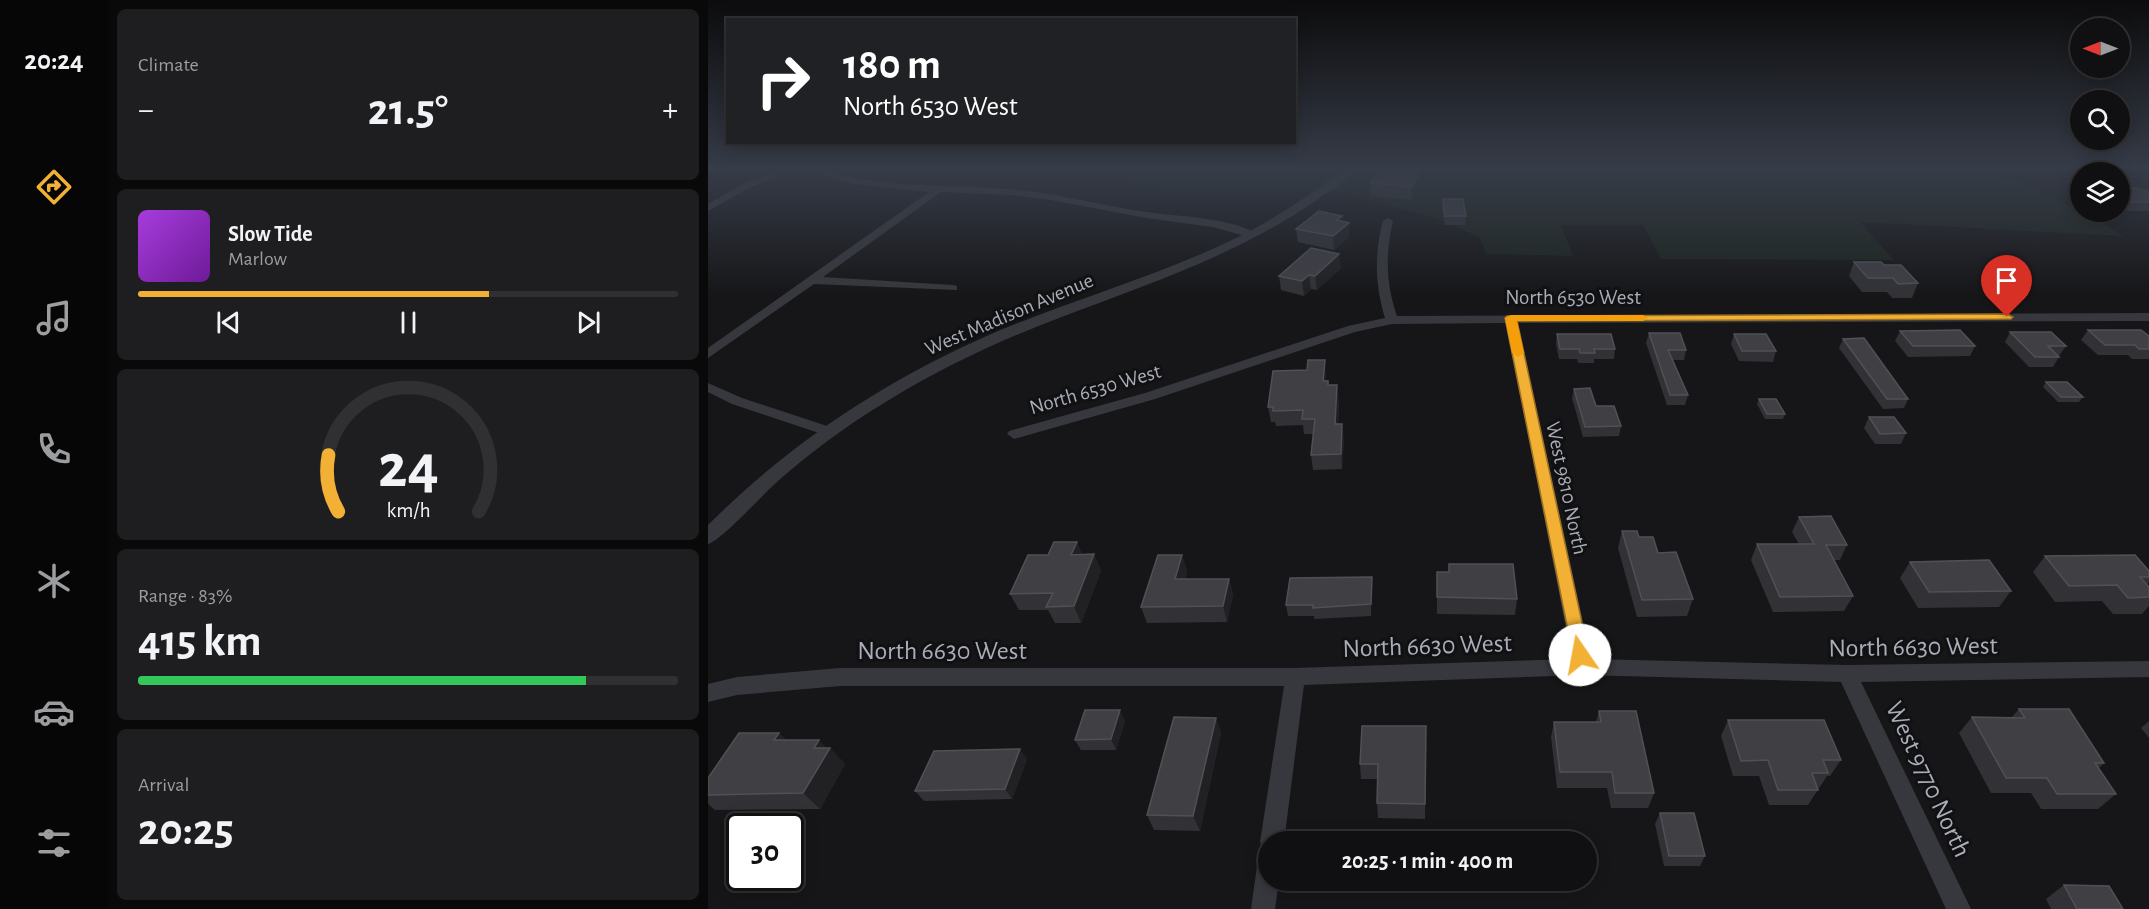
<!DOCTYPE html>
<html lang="en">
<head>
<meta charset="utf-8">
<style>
	:root { --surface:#101012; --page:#1e1e20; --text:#f1f3f6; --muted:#9c9d9f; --line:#303032; --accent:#f2b134 }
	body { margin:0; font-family:"Alegreya Sans",sans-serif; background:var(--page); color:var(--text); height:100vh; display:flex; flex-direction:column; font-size:22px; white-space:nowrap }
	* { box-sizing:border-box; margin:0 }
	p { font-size:20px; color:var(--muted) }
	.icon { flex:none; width:33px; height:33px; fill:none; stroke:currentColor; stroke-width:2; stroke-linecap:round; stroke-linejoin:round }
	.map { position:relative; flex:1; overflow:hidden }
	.drawer { display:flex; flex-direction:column; gap:9px; padding:9px; background:#09090a; width:600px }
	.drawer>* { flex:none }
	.guide { position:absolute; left:18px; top:18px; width:570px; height:126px; border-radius:0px; box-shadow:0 3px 15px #0003,0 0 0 2px var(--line); background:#202124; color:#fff; overflow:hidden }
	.needle { width:39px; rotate:270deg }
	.fabs { position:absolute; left:1362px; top:18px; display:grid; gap:12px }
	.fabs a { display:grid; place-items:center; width:60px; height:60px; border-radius:50%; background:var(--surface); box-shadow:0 3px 15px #0003,0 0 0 2px var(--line); font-size:30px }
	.speed { position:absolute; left:18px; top:813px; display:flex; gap:12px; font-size:30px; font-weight:700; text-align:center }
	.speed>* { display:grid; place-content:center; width:78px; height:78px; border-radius:50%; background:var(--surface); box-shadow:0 3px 15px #0003,0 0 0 2px var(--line); line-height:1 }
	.speed .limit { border:3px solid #111; border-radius:9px; background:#fff; color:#111 }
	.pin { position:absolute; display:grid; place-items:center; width:51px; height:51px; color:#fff; margin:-62px -26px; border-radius:50% 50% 50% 0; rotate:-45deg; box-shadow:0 0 6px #0007 }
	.pin .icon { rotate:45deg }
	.me { position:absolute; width:66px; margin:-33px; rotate:348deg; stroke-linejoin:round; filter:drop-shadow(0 0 4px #0008) }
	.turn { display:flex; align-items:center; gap:21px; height:126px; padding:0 18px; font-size:27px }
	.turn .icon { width:78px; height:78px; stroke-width:2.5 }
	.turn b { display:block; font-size:42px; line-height:51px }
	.big { font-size:45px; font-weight:700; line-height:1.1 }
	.drawer .card { flex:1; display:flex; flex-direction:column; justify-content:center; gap:9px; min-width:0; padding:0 21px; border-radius:9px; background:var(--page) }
	.drawer .dial { align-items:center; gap:0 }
	.dial svg { height:156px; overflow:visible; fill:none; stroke:var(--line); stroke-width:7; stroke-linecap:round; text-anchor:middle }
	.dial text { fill:var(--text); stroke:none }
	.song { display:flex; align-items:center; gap:18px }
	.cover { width:72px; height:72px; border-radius:9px; background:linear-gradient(135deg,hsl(280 70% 55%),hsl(280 70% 35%)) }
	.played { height:6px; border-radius:3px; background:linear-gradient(90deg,var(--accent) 65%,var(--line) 65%) }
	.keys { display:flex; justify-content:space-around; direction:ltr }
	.heat { display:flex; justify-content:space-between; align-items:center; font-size:33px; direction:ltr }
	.charge { height:9px; border-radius:4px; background:linear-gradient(90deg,#34c759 83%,var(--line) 0) }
	.trip { position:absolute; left:550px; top:831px; width:339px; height:60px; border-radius:30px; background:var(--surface); box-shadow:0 3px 15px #0003,0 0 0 2px var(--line); font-weight:700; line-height:60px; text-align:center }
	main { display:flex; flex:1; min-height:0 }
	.tabs { display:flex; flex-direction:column; width:108px; justify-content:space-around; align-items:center; background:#060607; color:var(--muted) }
	.tabs .icon { width:42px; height:42px }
	.tabs .current { color:var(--accent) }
	.tabs b { font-size:27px; color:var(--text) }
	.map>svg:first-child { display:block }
	.green { fill:#1c231d }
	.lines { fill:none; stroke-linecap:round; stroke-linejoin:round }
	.minor { fill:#37383d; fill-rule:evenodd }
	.tertiary { fill:#37383d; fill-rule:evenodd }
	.wall { fill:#323236 }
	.shaded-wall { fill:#212124 }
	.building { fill:#3f3f44; stroke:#4f5156; stroke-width:1.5 }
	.route { fill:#f2b134; stroke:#9d7322; stroke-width:1.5 }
	.slow { fill:#f59e0b }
	.labels { text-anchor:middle; stroke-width:6; stroke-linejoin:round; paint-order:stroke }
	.street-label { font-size:21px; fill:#a8adb8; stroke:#111113 }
	.near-street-label { font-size:26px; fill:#a8adb8; stroke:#111113 }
</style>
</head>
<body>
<main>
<nav class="tabs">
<b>20:24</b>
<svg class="icon current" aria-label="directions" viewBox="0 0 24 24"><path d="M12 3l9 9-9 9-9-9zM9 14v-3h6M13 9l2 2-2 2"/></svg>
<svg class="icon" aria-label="music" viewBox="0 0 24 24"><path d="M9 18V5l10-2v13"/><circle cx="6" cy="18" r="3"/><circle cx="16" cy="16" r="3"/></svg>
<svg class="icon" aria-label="phone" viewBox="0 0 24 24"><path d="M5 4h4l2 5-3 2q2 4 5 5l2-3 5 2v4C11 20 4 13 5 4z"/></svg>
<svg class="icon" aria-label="climate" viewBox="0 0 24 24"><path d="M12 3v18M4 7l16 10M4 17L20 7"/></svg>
<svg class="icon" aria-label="car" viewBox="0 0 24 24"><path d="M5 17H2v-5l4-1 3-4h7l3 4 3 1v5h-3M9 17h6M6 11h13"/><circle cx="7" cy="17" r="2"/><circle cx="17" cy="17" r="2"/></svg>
<svg class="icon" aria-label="filters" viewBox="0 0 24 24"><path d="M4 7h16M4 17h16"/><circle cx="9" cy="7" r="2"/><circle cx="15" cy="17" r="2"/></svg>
</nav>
<section class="drawer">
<div class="card"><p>Climate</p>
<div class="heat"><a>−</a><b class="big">21.5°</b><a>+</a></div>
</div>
<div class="card">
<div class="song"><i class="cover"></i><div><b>Slow Tide</b><p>Marlow</p></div></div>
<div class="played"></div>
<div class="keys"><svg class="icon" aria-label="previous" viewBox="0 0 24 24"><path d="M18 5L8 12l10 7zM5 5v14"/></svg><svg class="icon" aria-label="pause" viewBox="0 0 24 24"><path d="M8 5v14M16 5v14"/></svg><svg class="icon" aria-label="next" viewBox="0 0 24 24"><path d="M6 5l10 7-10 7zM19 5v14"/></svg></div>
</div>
<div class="card dial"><svg viewBox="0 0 100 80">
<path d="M14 69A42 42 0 1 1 86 69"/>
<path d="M14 69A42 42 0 0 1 9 40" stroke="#f2b134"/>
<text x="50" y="56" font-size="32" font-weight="700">24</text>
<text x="50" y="72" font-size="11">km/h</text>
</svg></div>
<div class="card"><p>Range · 83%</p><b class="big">415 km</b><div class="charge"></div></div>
<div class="card"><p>Arrival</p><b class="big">20:25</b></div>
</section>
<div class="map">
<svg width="1441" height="909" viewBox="0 0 1441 909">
	<rect width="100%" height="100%" fill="#161618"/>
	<path class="green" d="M327,169H1192L1307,178L1391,221L1415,236L1152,222L1186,260L953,259L935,225H853L865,256L779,254L771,237L728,218L637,193L467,189L411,181L382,171Z"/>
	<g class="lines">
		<g class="minor">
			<path d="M74,169H86L45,186L0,211V204L39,182Z"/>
			<path d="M97,169C122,169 147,180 172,182C218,187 263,185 309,190C353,194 395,206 439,212C465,216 530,218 549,235L544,238L505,227L438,218L343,200L305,195L233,192L115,277L245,285L249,286V290L106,284L0,358V348L221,192L146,184Z"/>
			<path d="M680,218L685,221C677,254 678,284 689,316L1441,313V321L810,323L883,659L1139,665L1441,661V677L1153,682L1263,909H1238L1133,682L875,675L596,685L576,842H561V852L556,850L552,842L576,686H132L29,695L0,702V684L29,677L132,668H587L864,659L798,323L684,324L647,332L447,399L306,439L299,434L301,431L437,393L640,326L677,318C667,285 666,254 675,221Z"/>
			<path d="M0,383L34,398L125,428L127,431L120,436L24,404L0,392Z"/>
			<path d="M561,854V880H571L567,909H543L549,866L553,858Z"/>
		</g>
		<path class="tertiary" d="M637,169H649C639,181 623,190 610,199C530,255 440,284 351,318C290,341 231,369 176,403C138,426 103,452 70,481C55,494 14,540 0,544V525C81,444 176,381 281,335C360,301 444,278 522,241C563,222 600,196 637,169Z"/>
	</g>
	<g class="wall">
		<path d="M662,183L713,184L704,200L662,196Z"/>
		<path d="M1412,185L1441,191V211H1419L1412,207Z"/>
		<path d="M735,199L758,216L757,225H737L734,208Z"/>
		<path d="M634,222L641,223V237L626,250L590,242L588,229Z"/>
		<path d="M1146,262L1176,265L1210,283L1204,298H1184L1179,292H1154L1141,276Z"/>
		<path d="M633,268L609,290L603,289L596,296L573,290L571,276Z"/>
		<path d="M1380,330L1441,336V359H1424L1420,355H1390L1373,340Z"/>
		<path d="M1192,331L1267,346L1262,356L1200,357L1187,341Z"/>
		<path d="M1302,332L1358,346L1351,356V357L1345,367H1321L1297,342Z"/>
		<path d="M941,333L978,350L976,360H965L980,395L977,405H959L938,343Z"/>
		<path d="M849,334L907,349L906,359H886V363H870L869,359H851L848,344Z"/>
		<path d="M1026,334L1068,351L1065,362L1031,361L1023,344Z"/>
		<path d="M1135,339L1200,399L1196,408L1175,409L1131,348Z"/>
		<path d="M618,374V381H620L621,385L631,399L630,424L636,439L634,469L605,470L603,455L605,434H596L595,425L568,426L567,422H563L560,407Z"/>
		<path d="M1338,382L1375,397L1371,402H1350L1335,387Z"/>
		<path d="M866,389L913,426L911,436L875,437L864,398Z"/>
		<path d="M1051,399L1077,414L1075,419H1057L1049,404Z"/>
		<path d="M1161,417L1198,433L1193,444H1167L1156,428Z"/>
		<path d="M1091,517L1139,545L1132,560H1126L1145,596L1136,611L1065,612L1043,560L1049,544H1091L1084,532Z"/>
		<path d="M914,531L931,537L950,553L985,599L979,616L929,617L910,548Z"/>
		<path d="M369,542L374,554H386L393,571L373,623H347L340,610H311L302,594L340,555Z"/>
		<path d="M474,555L479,571L477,579H521L525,595L519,622L439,623L433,607Z"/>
		<path d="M1337,556L1441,571V582L1439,585L1441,587V606L1434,614H1405L1394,601L1347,602L1325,572Z"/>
		<path d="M1202,562L1303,591L1291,607L1210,608L1192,578Z"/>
		<path d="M729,572L809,599L807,615L729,614Z"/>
		<path d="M664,577V588L663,616L606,619V616H580L578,605Z"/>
		<path d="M1311,709L1396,763L1391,768L1408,794L1390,809H1333L1323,793H1283L1251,733L1264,717H1304Z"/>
		<path d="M891,711L946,793L940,808H903L899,788H849L843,737L846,722H888Z"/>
		<path d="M508,718L513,733L492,831L446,830L439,815Z"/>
		<path d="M1020,720L1133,760L1122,776H1119L1100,805H1061L1051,776H1025L1013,736Z"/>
		<path d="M417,721L408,750H373L367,740Z"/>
		<path d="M1441,721V738L1433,728Z"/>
		<path d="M718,726L717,819L670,818L669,803L670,779H653L652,764Z"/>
		<path d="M71,733L78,740L122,748L137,764L112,809L7,810L0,804V778Z"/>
		<path d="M319,759L304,799L216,801L207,791Z"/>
		<path d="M952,813L997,856L992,866H956L947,824Z"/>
		<path d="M1356,885L1415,909H1343L1338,899Z"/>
	</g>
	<g class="shaded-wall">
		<path d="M713,171V184L704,200L703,187Z"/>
		<path d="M634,216L635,228L641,223V237L626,250L625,236L628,220Z"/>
		<path d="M631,254L633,268L609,290L607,276Z"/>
		<path d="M601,275L603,289L596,296L594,281Z"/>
		<path d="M617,360L618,374L617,395L615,381Z"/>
		<path d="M629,385L631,399L629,439L627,424Z"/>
		<path d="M634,424L636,439L634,469L633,454Z"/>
		<path d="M369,542L376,558L363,555Z"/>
		<path d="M386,554L393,571L373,623L366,606Z"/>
		<path d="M474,555L479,571L472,596L467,579Z"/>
		<path d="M521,579L525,595L519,622L515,606Z"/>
		<path d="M412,710L417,721L408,750L403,739Z"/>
		<path d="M508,718L513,733L492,831L485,816Z"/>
		<path d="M71,733L87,749L66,740Z"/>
		<path d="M111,740L121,750L122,748L137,764L112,809L95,793L106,748Z"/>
		<path d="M312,749L319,759L304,799L297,789Z"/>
	</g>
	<g class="building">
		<path d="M671,169H688L713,171L703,187L662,183Z"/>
		<path d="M1412,185L1441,191V202H1424L1412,194Z"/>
		<path d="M735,199H755L758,216H737Z"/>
		<path d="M611,211L634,216L628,220L641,223L625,236L588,229Z"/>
		<path d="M603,248L631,254L607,276L601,275L594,281L571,276Z"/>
		<path d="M1146,262H1173L1176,265H1193L1210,283L1190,284L1185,278H1160Z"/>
		<path d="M1252,330L1267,346H1205L1192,331Z"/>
		<path d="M1380,330H1433L1441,336V349H1431L1427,345H1397Z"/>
		<path d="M1302,332H1343L1358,346H1340L1351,357H1327Z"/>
		<path d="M941,333H972L978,350H960L980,395H962Z"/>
		<path d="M849,334H903L907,349H886L887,353H872L871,349H852Z"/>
		<path d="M1026,334H1058L1068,351H1034Z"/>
		<path d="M1156,338L1200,399H1179L1135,339Z"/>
		<path d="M600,360H617L615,381H620V385H629L627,424H634L633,454L603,455L607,419H594L595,410L565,411V407H560L565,371L599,370Z"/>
		<path d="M1338,382H1359L1375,397H1353Z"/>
		<path d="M882,388L888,406H906L913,426L877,427L866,389Z"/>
		<path d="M1051,399H1068L1077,414H1059Z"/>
		<path d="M1161,417H1186L1198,433L1172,434Z"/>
		<path d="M1123,516L1139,545H1118L1145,596L1072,597L1049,544H1106L1091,517Z"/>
		<path d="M914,531H929L931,537H945L950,553L968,552L985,599L934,600Z"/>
		<path d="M346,542H369L363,555L386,554L366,606L338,607L345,593L302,594L320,555H340Z"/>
		<path d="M450,555H474L467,579H521L515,606L433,607Z"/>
		<path d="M1427,555L1441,571V577H1432L1441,587V597L1420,598L1409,585L1361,586L1337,556Z"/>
		<path d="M1281,560L1303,591L1221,592L1202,562Z"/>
		<path d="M741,564H805L809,599L729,597V572H741Z"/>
		<path d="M664,577L663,604L605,608V605H578L582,578Z"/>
		<path d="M1311,709H1361L1396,763H1387L1408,794H1349L1339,778H1298L1264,717L1317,718Z"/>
		<path d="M377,710H412L403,739L367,740Z"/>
		<path d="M891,711H928L946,793H907L904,772H852L846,722H893Z"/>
		<path d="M466,717L508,718L485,816L439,815Z"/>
		<path d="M1020,720H1116L1133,760H1115L1120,773H1104L1110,790H1070L1060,760L1033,761Z"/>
		<path d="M654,726H718L717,804L669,803L670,764H652Z"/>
		<path d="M31,733H71L66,740H111L106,748H122L95,793L0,795V778Z"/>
		<path d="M312,749L297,789L207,791L226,751Z"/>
		<path d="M952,813H986L997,856H961Z"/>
		<path d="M1356,885L1401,886L1415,909H1369Z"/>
	</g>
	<linearGradient id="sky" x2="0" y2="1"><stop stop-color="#0c0c0d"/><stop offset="0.57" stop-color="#363c48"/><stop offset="1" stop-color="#363c48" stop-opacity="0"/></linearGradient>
	<rect width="1441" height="296" fill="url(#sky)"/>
	<path class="route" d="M1299,314L1305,317L1303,319L809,321L881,655L878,660L872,662L866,660L797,318L799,316Z"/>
	<path class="slow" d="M803,315H935L940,318L935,321H809L816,353L810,357L804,353L797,318Z"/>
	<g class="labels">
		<g class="street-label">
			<text x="865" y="304">North 6530 West</text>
			<text transform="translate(301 314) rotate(-23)" y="7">West Madison Avenue</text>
			<text transform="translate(387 389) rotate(-16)" y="7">North 6530 West</text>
			<text transform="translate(859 488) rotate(78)" y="7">West 9810 North</text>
		</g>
		<g class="near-street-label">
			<text transform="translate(719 645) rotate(-2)" y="9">North 6630 West</text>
			<text transform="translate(1205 646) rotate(-1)" y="9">North 6630 West</text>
			<text x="234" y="659">North 6630 West</text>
			<text transform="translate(1221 779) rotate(65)" y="9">West 9770 North</text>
		</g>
	</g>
</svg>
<div class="fabs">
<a><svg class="needle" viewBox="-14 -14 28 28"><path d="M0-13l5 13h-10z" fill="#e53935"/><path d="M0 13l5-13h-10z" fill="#9c9d9f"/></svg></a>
<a><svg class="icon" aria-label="search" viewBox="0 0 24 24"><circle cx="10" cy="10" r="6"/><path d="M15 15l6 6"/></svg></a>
<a><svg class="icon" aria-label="layers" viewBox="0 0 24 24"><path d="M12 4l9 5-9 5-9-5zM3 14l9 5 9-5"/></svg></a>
</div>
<div class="speed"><div class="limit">30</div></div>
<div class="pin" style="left:1299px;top:317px;background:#d93025"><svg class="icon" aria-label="arrive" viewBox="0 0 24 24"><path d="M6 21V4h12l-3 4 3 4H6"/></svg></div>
<svg class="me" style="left:872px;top:655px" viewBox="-20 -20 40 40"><circle r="19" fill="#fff"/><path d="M0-13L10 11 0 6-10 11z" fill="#f2b134"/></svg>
<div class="trip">20:25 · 1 min · 400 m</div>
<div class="guide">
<div class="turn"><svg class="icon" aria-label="right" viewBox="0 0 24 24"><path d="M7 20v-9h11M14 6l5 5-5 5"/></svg><div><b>180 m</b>North 6530 West</div></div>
</div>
</div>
</main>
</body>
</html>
